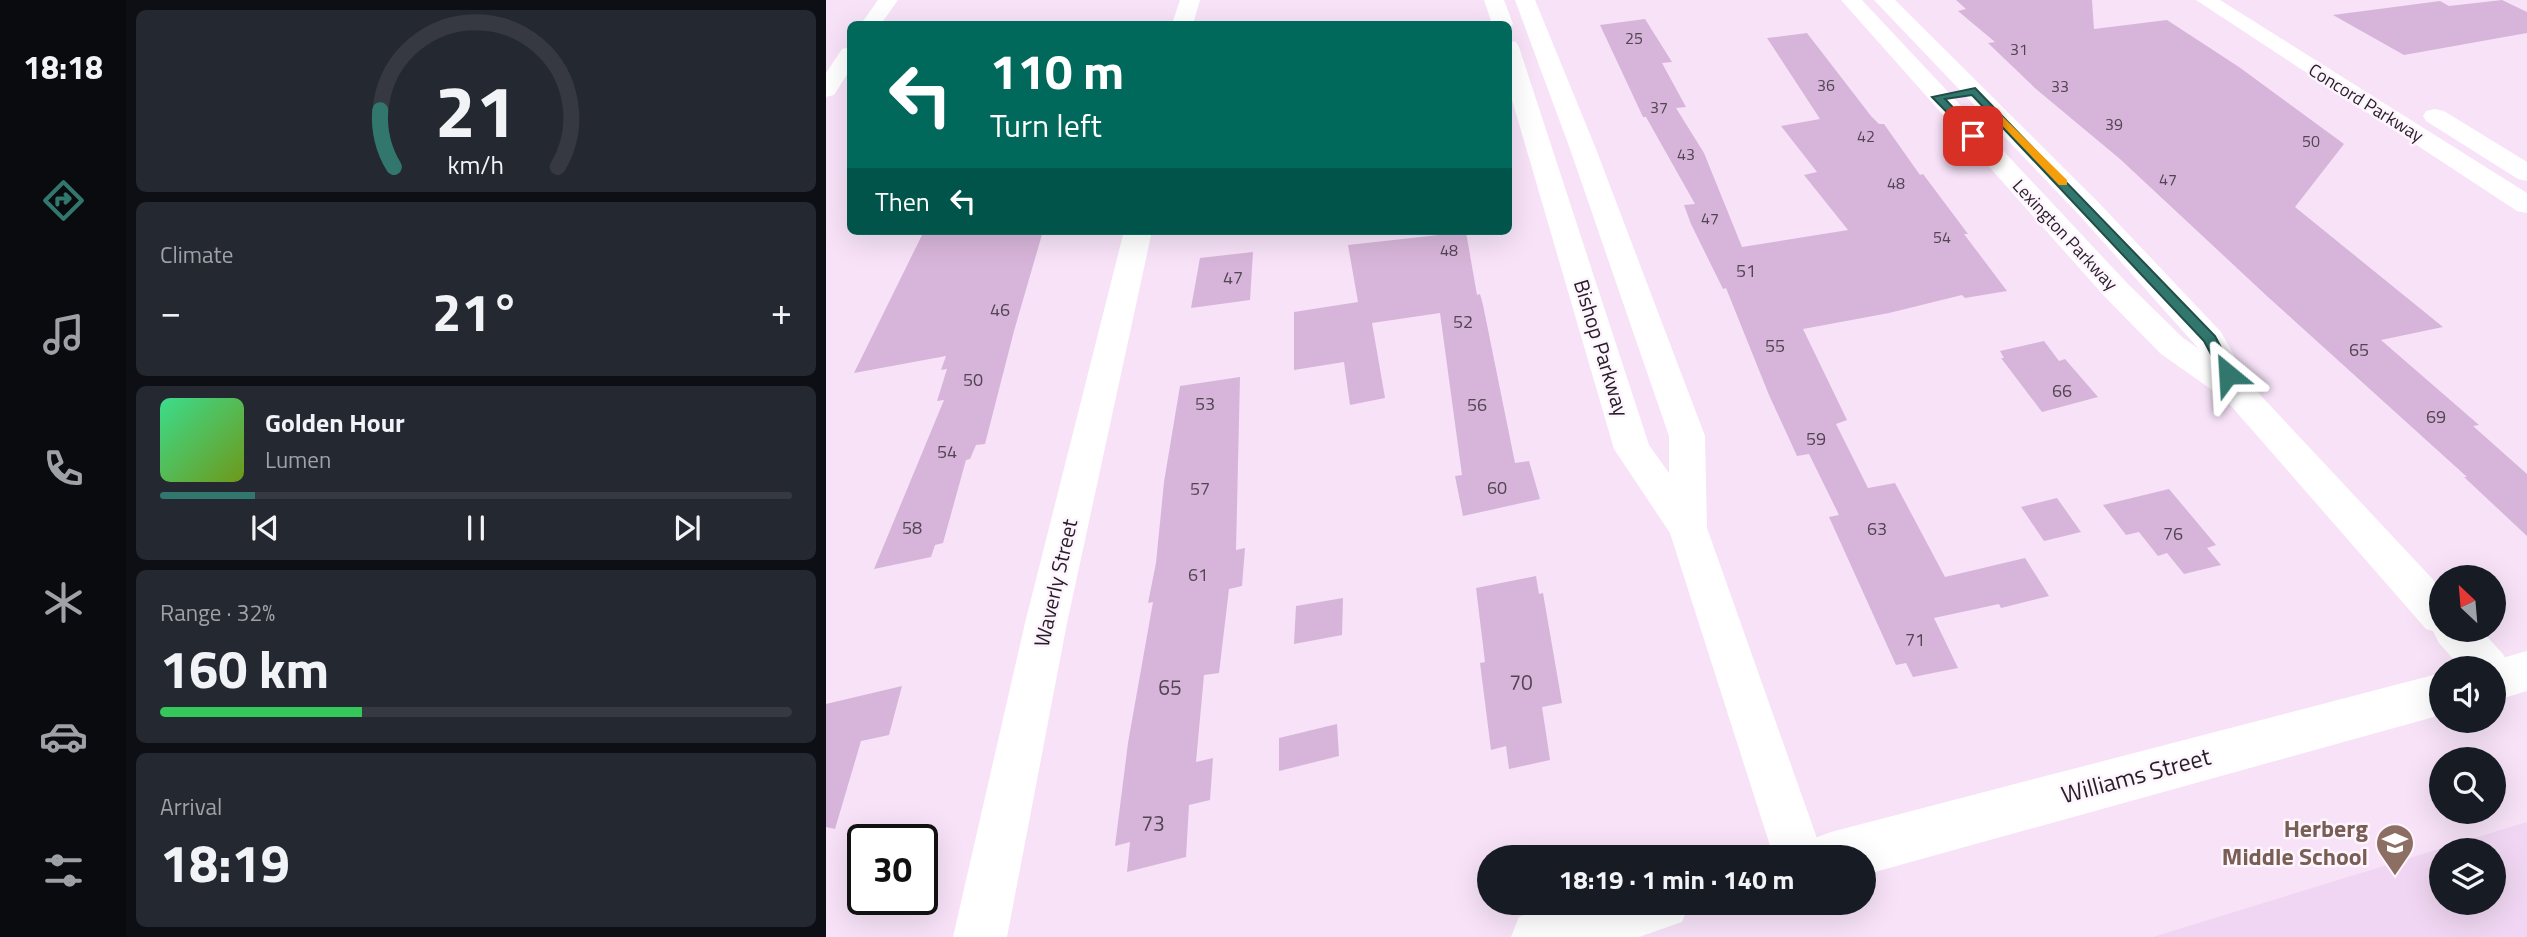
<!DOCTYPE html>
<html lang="en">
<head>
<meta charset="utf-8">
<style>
	:root { --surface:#171b24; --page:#242831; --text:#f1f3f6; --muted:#9ea1a6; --line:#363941; --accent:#31776d }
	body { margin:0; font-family:"Titillium Web",sans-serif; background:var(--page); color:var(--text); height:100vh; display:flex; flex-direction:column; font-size:26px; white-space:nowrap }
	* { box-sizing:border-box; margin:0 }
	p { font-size:23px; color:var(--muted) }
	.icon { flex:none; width:38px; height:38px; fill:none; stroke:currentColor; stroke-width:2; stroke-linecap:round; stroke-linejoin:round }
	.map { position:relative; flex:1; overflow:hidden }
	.panel { display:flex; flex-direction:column; gap:10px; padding:10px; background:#0d0f14; width:700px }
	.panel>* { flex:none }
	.top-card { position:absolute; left:21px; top:21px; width:665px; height:214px; border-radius:10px; box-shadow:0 7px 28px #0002; background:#00695c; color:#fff; overflow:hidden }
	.needle { width:46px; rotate:334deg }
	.buttons { position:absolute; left:1603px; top:565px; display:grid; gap:14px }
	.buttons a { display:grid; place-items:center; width:77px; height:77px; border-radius:50%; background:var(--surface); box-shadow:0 7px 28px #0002; font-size:35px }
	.speed { position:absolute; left:21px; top:824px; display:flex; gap:14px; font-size:35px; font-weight:700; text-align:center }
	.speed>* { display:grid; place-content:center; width:91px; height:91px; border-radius:50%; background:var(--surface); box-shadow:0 7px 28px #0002; line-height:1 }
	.speed .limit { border:4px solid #111; border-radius:10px; background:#fff; color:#111 }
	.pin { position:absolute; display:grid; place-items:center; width:60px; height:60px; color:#fff; margin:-30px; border-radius:14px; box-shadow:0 4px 10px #0006 }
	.me { position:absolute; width:77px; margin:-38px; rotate:333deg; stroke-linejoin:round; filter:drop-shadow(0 0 5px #0008) }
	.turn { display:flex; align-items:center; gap:24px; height:147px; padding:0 28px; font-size:32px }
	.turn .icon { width:91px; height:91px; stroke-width:2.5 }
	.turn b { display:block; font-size:49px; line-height:60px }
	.then { display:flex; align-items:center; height:66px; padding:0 28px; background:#0003; gap:14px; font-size:26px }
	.big { font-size:52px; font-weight:700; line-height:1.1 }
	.panel .widget { flex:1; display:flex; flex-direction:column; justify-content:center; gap:10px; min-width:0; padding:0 24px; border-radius:10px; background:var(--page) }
	.panel .dial { align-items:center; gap:0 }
	.dial svg { height:182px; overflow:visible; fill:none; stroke:var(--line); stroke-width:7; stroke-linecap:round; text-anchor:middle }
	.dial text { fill:var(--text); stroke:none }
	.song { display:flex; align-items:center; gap:21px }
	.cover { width:84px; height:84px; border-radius:10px; background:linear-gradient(135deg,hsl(150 70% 55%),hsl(80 70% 35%)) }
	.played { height:7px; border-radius:4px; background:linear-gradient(90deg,var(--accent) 15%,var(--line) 15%) }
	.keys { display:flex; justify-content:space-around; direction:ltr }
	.heat { display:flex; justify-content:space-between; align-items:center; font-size:38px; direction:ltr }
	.charge { height:10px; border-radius:5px; background:linear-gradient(90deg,#34c759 32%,var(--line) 0) }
	.trip { position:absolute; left:651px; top:845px; width:399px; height:70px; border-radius:35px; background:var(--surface); box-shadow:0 7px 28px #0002; font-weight:700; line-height:70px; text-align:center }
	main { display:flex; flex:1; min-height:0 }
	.tabs { display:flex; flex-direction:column; width:126px; justify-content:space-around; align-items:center; background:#090b0e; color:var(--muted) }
	.tabs .icon { width:49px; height:49px }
	.tabs .selected { color:var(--accent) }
	.tabs b { font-size:32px; color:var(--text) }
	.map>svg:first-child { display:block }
	.built { fill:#f0d6f2; fill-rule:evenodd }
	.building { fill:#d7b5da }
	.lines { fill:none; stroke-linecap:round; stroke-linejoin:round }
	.minor { fill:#fff; fill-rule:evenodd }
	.tertiary { fill:#fff; fill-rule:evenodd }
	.route { fill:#31776d; stroke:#204d47; stroke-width:2 }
	.slow { fill:#f59e0b }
	.labels { text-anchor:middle; stroke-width:5; stroke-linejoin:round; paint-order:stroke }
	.far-number-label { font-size:16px; fill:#524453 }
	.far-street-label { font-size:18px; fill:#261e26; stroke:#fdf4fd }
	.number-label { font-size:18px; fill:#524453 }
	.street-label { font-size:21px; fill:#261e26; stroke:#fdf4fd }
	.near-number-label { font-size:21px; fill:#524453 }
	.near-street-label { font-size:24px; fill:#261e26; stroke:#fdf4fd }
	.near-education-label { font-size:24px; font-weight:bold; fill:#785e54; stroke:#fdf4fd; text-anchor:end }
</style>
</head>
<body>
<main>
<nav class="tabs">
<b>18:18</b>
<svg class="icon selected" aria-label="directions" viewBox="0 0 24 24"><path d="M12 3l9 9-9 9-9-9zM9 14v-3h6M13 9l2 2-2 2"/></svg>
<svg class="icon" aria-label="music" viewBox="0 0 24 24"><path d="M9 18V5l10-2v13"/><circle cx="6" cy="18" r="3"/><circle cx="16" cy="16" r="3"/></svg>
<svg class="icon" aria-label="phone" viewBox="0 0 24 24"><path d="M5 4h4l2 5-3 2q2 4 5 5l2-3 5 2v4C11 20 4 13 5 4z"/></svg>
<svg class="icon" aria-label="climate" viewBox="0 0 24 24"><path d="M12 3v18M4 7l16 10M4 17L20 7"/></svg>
<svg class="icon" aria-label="car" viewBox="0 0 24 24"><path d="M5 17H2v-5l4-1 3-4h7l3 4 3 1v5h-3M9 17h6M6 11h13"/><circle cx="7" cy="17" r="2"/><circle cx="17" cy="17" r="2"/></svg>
<svg class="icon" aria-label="filters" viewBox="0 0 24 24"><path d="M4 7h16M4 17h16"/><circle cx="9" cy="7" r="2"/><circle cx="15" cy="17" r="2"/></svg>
</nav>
<section class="panel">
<div class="widget dial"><svg viewBox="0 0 100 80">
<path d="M14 69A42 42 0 1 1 86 69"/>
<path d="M14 69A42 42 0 0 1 8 44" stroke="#31776d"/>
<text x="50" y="56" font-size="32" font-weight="700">21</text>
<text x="50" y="72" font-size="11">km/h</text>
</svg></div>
<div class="widget"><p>Climate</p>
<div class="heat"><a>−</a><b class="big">21°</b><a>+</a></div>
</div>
<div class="widget">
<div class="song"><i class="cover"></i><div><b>Golden Hour</b><p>Lumen</p></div></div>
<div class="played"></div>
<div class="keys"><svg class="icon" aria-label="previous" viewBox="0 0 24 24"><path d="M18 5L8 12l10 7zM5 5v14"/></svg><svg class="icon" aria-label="pause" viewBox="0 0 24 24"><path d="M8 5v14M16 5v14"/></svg><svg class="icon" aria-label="next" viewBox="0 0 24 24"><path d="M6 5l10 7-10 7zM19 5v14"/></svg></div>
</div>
<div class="widget"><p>Range · 32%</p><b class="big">160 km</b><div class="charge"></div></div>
<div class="widget"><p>Arrival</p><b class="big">18:19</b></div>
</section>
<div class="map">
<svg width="1701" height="937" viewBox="0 0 1701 937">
	<rect width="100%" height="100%" fill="#f7e2f8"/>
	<path class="built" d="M1701,822V937H1327ZM1615,850H1668V903H1615Z"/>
	<g class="building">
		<path d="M1130,0H1266L1268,29L1341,20L1413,67L1518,144L1469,207L1617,327L1555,340L1653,425L1647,426L1701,474V536L1638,477H1641L1442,297L1294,159L1210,89L1162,43L1169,42L1132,11L1140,9Z"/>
		<path d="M1676,0L1701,12V33L1578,55L1507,15L1614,1L1623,6Z"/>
		<path d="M819,19L846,62L836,63L860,107L850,108L878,153L916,247L1022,230L978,175L991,172L955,126L994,119L941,38L981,33L1045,116L1053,124H1058L1094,175L1097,174L1142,234H1138L1181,291L1139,298L1136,295L1063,313L977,329L1021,420L1010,424L1042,488L1069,483L1119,577L1199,558L1223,596L1175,608L1173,604L1108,618L1132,668L1087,677L1080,663L1070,665L1003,517L1013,515L983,454L971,456L943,395L900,288L897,289L865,224L858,205L869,204L820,117H817L774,25Z"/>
		<path d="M98,231H217L188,331L159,444L150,445L144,459L140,460L117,543L109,545L105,557L48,569L118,400L111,401L121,369L115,370L120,356L28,373Z"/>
		<path d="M640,232L651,295L654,294L657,305L689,463L703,461L714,499L637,516L629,476L636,475L614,313L546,323L559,398L524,405L518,362L468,370V312L532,302L522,245Z"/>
		<path d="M427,252L424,300L365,308L374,258Z"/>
		<path d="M1218,341L1233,361L1239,359L1272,397L1216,412L1175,358H1178L1174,351Z"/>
		<path d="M414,377L410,550L419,548L416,586L403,589L393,673L378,675L370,762L387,758L384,800L363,805L360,857L301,872L304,842L289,846L302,743L327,602L322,603L330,563L338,482L354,386Z"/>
		<path d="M1343,489L1390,545L1381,548L1395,565L1358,574L1341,553L1332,556L1313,532L1300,535L1277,505Z"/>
		<path d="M1231,498L1255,532L1218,541L1195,507Z"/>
		<path d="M710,576L713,594L717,593L736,703L716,707L724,760L683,769L680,746L665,750L654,663L659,662L650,588Z"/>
		<path d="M517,598L516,635L468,644L470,606Z"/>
		<path d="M76,686L63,735L35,741L9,829L0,827V704Z"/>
		<path d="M511,724L513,756L453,771V738Z"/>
	</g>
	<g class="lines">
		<g class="minor">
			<path d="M52,0H72L55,24H35Z"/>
			<path d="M354,0H374L367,24H346Z"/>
			<path d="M658,0H678L687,24L683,28L682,24H666Z"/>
			<path d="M689,0H709L770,149L879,436L881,528L998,858H948L844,533L788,449L682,86V41L690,42L693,47L823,445L843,473V436L744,149Z"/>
			<path d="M1015,0H1036L1301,283L1357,338L1373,349L1253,215L1048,0H1069L1273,203L1395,332L1424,384L1615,588V630H1655L1677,654L1684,668L1677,682L1668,685V668H1635L1613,643L1607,631L1600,629L1399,399L1335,354L1279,297Z"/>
			<path d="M1370,0H1394L1701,193V213L1691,211Z"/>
			<path d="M24,47V70L8,95L0,97V73L16,49Z"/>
			<path d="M1609,109L1618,111L1701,162V181L1692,179L1600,121L1597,116L1600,111Z"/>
			<path d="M298,231H326L241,623L181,937H127L199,623Z"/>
		</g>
		<g class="tertiary">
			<path d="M1701,651V691L1668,701V668H1650L1652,665Z"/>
			<path d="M1615,673V715L1038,875V858H979L986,839L1005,832Z"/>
			<path d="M736,903H864L856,922L813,937H685L693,917Z"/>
		</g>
	</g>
	<path class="route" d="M1149,88L1389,336L1409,374L1407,377H1397L1378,341L1146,95L1119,99L1151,133V138L1147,139L1106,97Z"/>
	<path class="slow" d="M1172,112L1241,180V185H1233L1168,117V113Z"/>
	<defs>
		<symbol id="school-pin" viewBox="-11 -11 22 30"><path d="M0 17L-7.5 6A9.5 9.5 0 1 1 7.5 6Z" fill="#8d6e63" stroke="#fdf4fd"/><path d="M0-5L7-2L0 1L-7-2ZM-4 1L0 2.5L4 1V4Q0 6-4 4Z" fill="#fff"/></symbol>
	</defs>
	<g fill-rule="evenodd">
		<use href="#school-pin" x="1547" y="821" width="44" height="60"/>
	</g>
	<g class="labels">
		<g class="far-number-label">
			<text x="808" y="44">25</text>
			<text x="1193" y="55">31</text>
			<text x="1000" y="91">36</text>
			<text x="1234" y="92">33</text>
			<text x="833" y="113">37</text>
			<text x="1288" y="130">39</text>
			<text x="1040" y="142">42</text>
			<text x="1485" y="147">50</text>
			<text x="860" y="160">43</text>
			<text x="1342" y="185">47</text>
			<text x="1070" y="189">48</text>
			<text x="884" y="224">47</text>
			<text x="1116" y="243">54</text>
			<text x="623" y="256">48</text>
		</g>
		<g class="far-street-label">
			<text transform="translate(1540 103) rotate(32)" y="6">Concord Parkway</text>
			<text transform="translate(1239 235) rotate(47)" y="6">Lexington Parkway</text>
		</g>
		<g class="number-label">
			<text x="920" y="277">51</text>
			<text x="407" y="284">47</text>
			<text x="174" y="316">46</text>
			<text x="637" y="328">52</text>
			<text x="949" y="352">55</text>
			<text x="1533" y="356">65</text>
			<text x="147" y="386">50</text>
			<text x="1236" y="397">66</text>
			<text x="379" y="410">53</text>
			<text x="651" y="411">56</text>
			<text x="1610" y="423">69</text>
			<text x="990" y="445">59</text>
			<text x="121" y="458">54</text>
			<text x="671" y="494">60</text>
			<text x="374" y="495">57</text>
			<text x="86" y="534">58</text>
			<text x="1051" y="535">63</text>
			<text x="1347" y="540">76</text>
			<text x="372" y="581">61</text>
			<text x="1089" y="646">71</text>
		</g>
		<g class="street-label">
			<text transform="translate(775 348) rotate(73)" y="7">Bishop Parkway</text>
			<text transform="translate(230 583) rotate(-77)" y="7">Waverly Street</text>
		</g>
		<g class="near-number-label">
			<text x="695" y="690">70</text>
			<text x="344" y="695">65</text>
			<text x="327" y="831">73</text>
		</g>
		<g class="near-street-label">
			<text transform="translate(1310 776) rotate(-15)" y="8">Williams Street</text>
		</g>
		<g class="near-education-label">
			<text x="1542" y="837">Herberg<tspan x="1542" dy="28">Middle School</tspan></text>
		</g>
	</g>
</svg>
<div class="buttons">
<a><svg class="needle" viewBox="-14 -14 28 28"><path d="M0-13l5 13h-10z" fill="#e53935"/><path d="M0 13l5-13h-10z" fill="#9ea1a6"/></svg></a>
<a><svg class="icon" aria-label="sound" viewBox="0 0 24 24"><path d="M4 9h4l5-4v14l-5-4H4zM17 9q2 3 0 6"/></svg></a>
<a><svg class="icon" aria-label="search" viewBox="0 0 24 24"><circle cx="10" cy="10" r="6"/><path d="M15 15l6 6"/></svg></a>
<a><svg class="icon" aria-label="layers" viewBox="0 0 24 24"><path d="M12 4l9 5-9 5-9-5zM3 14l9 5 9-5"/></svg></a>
</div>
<div class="speed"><div class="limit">30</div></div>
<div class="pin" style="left:1147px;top:136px;background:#d93025"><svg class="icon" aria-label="arrive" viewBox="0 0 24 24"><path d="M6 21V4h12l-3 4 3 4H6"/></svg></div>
<svg class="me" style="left:1402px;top:374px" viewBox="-20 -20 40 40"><path d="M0-17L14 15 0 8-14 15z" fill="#31776d" stroke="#fff" stroke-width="4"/></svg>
<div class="trip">18:19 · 1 min · 140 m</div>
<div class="top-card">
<div class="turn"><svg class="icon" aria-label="left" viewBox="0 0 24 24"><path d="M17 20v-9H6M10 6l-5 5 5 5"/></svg><div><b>110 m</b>Turn left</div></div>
<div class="then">Then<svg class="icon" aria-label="left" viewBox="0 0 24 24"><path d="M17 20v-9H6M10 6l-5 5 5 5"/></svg></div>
</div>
</div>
</main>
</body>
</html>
